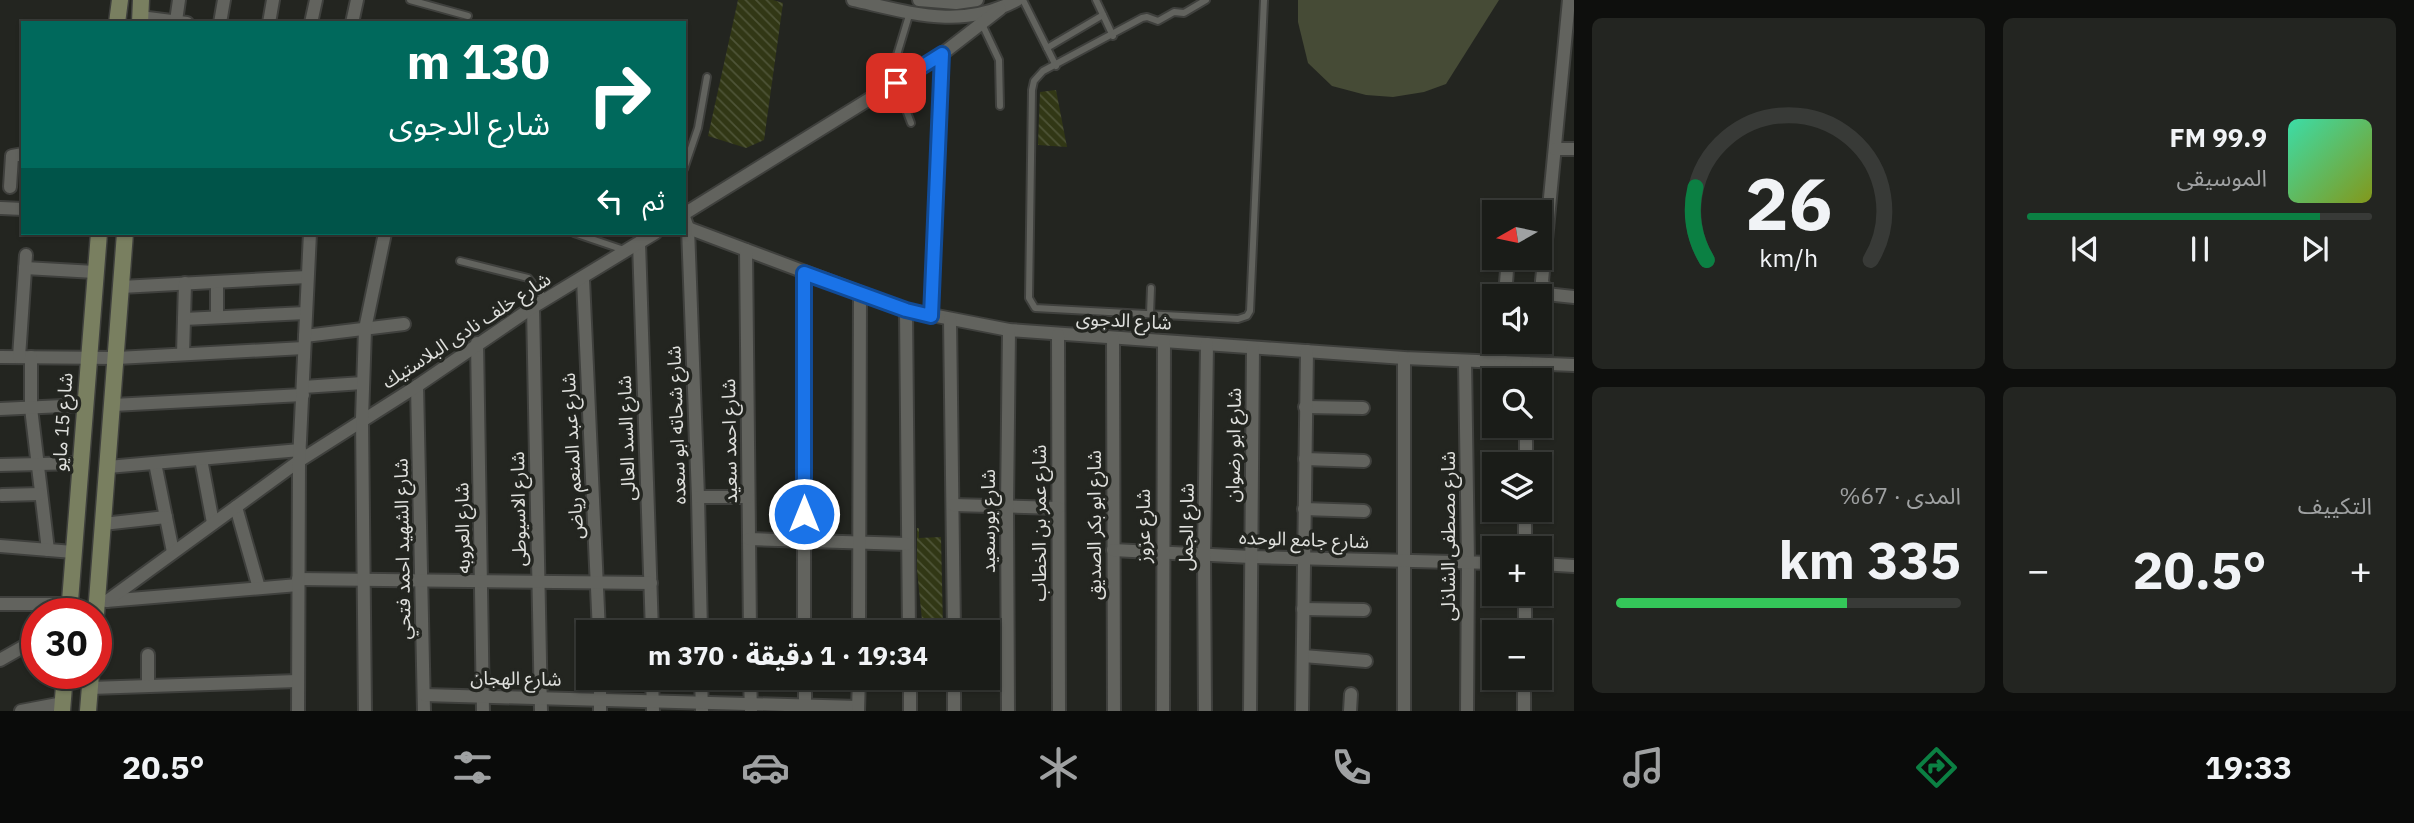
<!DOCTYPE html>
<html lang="ar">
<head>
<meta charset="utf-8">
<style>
	:root { --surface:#1a1c18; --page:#232521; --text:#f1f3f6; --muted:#9fa1a2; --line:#383a37; --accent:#0b8043 }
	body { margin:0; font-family:"IBM Plex Sans","Noto Sans Arabic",sans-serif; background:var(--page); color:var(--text); direction:rtl; height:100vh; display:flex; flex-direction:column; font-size:26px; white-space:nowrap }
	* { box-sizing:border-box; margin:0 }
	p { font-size:23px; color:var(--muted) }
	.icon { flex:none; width:38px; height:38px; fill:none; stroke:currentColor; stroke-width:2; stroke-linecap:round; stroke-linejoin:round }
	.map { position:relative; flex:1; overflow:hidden; direction:ltr }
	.panel { display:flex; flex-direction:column; gap:18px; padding:18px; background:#0e0f0d; width:840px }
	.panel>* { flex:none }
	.top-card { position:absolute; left:21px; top:21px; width:665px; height:214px; border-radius:0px; box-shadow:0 2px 5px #0004,0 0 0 2px var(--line); direction:rtl; background:#00695c; color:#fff; overflow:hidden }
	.needle { width:46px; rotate:261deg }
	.tools { position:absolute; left:1482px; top:200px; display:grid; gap:14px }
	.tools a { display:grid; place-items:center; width:70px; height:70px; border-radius:0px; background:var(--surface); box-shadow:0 2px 5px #0004,0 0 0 2px var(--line); font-size:35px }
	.speed { position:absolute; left:21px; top:598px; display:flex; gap:14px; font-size:35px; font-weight:700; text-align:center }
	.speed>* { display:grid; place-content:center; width:91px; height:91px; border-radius:50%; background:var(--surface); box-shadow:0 2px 5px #0004,0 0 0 2px var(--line); line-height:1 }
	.speed .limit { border:10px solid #d22; background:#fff; color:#111 }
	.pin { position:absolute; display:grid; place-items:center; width:60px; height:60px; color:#fff; margin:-30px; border-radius:14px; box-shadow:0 4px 10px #0006 }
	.me { position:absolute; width:77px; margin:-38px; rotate:0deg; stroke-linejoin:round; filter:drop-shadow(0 0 5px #0008) }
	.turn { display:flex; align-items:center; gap:24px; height:147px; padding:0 21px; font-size:32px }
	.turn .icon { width:91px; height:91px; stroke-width:2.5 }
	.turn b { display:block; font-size:49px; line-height:60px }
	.then { display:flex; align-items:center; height:66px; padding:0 21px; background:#0003; gap:14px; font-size:26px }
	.big { font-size:52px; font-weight:800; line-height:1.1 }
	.panel .card { flex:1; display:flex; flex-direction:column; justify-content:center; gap:10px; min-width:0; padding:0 24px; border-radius:10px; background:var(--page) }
	.panel .dial { align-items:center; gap:0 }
	.dial svg { height:182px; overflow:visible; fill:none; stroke:var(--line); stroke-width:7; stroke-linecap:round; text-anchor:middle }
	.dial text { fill:var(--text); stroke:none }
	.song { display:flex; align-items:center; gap:21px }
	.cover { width:84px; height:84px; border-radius:10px; background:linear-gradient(135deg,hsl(160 70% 55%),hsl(70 70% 35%)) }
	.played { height:7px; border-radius:4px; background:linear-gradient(90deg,var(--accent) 85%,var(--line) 85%) }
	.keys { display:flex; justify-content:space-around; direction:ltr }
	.heat { display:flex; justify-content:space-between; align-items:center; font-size:38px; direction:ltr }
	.charge { height:10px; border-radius:5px; background:linear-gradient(90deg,#34c759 67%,var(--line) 0) }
	.panel .tiles { flex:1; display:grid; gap:18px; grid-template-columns:repeat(2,1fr) }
	.trip { position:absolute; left:576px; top:620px; width:424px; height:70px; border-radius:0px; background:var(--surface); box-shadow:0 2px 5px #0004,0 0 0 2px var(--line); font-weight:800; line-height:70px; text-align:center; direction:rtl }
	.tabs { display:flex; height:112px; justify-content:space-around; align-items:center; background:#0a0b0a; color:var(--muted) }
	.tabs .icon { width:49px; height:49px }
	.tabs .active { color:var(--accent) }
	.tabs b { font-size:32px; color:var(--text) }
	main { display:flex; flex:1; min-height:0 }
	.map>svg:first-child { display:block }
	.garden { fill:#464b36 }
	.building { fill:url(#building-back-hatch) }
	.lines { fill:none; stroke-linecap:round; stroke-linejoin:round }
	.lane-casing { stroke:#3f403d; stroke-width:10 }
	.street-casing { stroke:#3f403d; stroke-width:16 }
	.secondary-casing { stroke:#3f403d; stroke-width:19 }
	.lane { stroke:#62635e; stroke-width:6 }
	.street { stroke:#62635e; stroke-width:12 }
	.secondary { stroke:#797f60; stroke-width:16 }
	.route-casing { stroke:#114b97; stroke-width:18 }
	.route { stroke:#1a73e8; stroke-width:12 }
	.labels { text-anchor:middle; stroke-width:7; stroke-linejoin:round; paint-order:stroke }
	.street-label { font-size:19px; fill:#dfe0dd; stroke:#232520 }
</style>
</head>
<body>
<main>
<section class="panel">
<div class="tiles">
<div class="card">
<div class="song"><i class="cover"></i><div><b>99.9 FM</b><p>الموسيقى</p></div></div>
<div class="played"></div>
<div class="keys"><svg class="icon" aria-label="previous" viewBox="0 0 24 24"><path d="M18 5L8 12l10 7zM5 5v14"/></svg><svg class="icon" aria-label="pause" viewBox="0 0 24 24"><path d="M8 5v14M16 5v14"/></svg><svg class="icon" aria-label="next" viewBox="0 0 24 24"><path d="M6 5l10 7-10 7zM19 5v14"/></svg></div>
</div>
<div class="card dial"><svg viewBox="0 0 100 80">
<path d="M14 69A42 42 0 1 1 86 69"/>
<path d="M14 69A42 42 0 0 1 9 37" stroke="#0b8043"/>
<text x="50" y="56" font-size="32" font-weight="700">26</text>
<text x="50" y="72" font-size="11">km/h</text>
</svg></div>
<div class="card"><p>التكييف</p>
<div class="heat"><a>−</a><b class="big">20.5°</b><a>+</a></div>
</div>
<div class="card"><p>المدى · 67%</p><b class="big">335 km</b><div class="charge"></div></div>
</div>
</section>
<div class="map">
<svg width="1574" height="711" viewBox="0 0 1574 711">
	<defs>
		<pattern id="building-back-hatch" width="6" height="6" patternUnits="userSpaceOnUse" patternTransform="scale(1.75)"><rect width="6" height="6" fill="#313715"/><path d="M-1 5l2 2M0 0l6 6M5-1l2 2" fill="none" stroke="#4e5437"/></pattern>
	</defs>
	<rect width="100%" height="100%" fill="#232520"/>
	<path class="garden" d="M1298,0H1499L1446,84L1424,92L1393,97L1366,95L1332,86L1308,63L1298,22Z"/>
	<g class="building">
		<path d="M738,0H773L783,3L764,140L746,148L708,136Z"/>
		<path d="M1056,90L1067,147L1038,145L1040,92Z"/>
		<path d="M917,528H919V538L941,537L943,629L923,630L917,570Z"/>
	</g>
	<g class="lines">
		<defs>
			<g id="lane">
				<path d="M410,0L468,16"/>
				<path d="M1023,0L1056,66"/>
				<path d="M1096,0L1113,36"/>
				<path d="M1206,0L1184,13L1174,12L1158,21L1147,17L1142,18L1043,71L1034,81L1032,90L1029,298L1035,308L1238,319L1247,316L1250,311L1264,0"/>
				<path d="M982,24L999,60L1000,106"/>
				<path d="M1047,48L1103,15"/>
				<path d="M897,55L910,12"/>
				<path d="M896,83L911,123"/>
				<path d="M684,169L698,128L707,77"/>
				<path d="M574,233L624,250"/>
				<path d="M460,261L528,278L546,300"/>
				<path d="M1150,314L1151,288"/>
			</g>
			<g id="street">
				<path d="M853,0C912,13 961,30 1017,0"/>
				<path d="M919,0L956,3L977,0"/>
				<path d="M1569,0L1542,281L1546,294L1574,297"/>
				<path d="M140,17L187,23"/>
				<path d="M176,21L179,0"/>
				<path d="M220,23L224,0"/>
				<path d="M269,23L273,0"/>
				<path d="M311,23L316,0"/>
				<path d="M352,23L357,0"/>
				<path d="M1555,149H1574"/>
				<path d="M10,187L12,156L23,154"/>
				<path d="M1,208L23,209"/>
				<path d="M684,214L942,54L1000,9"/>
				<path d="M684,217L688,228L698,497L701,632"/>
				<path d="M688,228L906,310L1009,330L1404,358L1574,365"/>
				<path d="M639,243L652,632"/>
				<path d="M746,250L750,632"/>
				<path d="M25,268L95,272"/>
				<path d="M804,273V632"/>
				<path d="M583,279L599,632"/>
				<path d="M217,282V317"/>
				<path d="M121,287L307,277"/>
				<path d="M1505,296L1508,257"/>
				<path d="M533,307L541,711"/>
				<path d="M906,310L909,632"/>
				<path d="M931,316L942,54"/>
				<path d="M184,319L306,313"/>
				<path d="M950,319L954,632"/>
				<path d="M1058,335L1059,711"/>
				<path d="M305,336L404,324"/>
				<path d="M1113,339L1114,711"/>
				<path d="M477,343L483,711"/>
				<path d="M183,354L185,283"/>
				<path d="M0,357L117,358L304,348"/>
				<path d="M19,357L26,255"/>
				<path d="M31,357V408L48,550"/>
				<path d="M1404,358V711"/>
				<path d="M1465,361L1468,562L1467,711"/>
				<path d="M1500,362L1502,341"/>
				<path d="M1526,380L1527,363"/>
				<path d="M417,386L424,711"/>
				<path d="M303,387L363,383"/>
				<path d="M113,405L303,395"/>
				<path d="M1305,407L1363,408"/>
				<path d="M0,409L84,405"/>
				<path d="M201,459L213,523"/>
				<path d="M1305,459L1364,461"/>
				<path d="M155,463L173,552"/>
				<path d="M1526,464V425"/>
				<path d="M0,465L80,463"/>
				<path d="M108,467L300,450"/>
				<path d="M2,495L40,494"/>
				<path d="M698,497H748"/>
				<path d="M953,505L1058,508"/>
				<path d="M236,507L259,588"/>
				<path d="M1304,509L1364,511"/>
				<path d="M103,524L166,517"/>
				<path d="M749,539L907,544"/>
				<path d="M0,546L73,552"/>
				<path d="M1525,548V509"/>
				<path d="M1113,550L1251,557L1494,563"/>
				<path d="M1540,564L1574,566"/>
				<path d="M298,579L651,583"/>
				<path d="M106,601L298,585"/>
				<path d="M107,601L299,461L417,386L533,307L655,233"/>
				<path d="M0,604H70"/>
				<path d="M1303,609L1364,610"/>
				<path d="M859,632L860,295"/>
				<path d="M1525,632V593"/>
				<path d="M148,655V686"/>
				<path d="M1303,656L1366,661"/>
				<path d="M0,660L37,639"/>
				<path d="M600,677V711"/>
				<path d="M652,677L653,711"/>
				<path d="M701,677L702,711"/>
				<path d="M750,677L751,711"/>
				<path d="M805,677V711"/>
				<path d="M910,677V711"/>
				<path d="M954,677V711"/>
				<path d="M90,688L297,681"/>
				<path d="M424,695L858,707"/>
				<path d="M21,711L63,703"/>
				<path d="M298,711L299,461L310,233"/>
				<path d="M365,711L362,419L365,329L385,233"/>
				<path d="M858,711L859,677"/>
				<path d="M1008,711L1007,506L1009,330"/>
				<path d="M1163,711L1164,342"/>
				<path d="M1205,711L1204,555L1207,344"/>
				<path d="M1250,711L1253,348"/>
				<path d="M1302,711L1307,351"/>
				<path d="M1350,711L1351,694"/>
				<path d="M1524,711V677"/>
			</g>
			<g id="secondary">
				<path d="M117,23L120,0"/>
				<path d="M140,23L141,0"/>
				<path d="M69,614L99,233"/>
				<path d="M96,614L125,233"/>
				<path d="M62,711L65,674"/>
				<path d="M88,711L91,674"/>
			</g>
		</defs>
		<use href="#lane" class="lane-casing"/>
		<use href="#street" class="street-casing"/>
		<use href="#secondary" class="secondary-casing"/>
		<use href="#lane" class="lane"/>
		<use href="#street" class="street"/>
		<use href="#secondary" class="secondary"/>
	</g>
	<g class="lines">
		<defs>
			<path id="route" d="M804,514V273L906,310L931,316L942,54L896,83"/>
		</defs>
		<use href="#route" class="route-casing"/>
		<use href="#route" class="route"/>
	</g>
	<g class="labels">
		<g class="street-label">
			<text transform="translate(1124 320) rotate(3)" y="7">شارع الدجوى</text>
			<text transform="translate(466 330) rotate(-33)" y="7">شارع خلف نادى البلاستيك</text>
			<text transform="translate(62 422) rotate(-86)" y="7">شارع 15 مايو</text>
			<text transform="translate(676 425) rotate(-92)" y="7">شارع شحاته ابو سعده</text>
			<text transform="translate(626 438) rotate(-92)" y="7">شارع السد العالى</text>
			<text transform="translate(729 441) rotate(-91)" y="7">شارع احمد سعيد</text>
			<text transform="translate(1233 445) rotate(-89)" y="7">شارع ابو رضوان</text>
			<text transform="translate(572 456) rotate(-93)" y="7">شارع عبد المنعم رياض</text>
			<text transform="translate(518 509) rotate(-91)" y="7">شارع الاسيوطى</text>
			<text transform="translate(988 521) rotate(-90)" y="7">شارع بورسعيد</text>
			<text transform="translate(1039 523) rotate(-90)" y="7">شارع عمر بن الخطاب</text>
			<text transform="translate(1094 525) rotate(-90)" y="7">شارع ابو بكر الصديق</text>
			<text transform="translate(1143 526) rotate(-90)" y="7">شارع عزوز</text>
			<text transform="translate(1186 527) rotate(-89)" y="7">شارع الجمل</text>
			<text transform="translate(462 528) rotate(-91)" y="7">شارع العروبه</text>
			<text transform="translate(1448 536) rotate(-90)" y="7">شارع مصطفى الشاذلى</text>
			<text transform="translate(1304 539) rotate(2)" y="7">شارع جامع الوحده</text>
			<text transform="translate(402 549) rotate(-91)" y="7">شارع الشهيد احمد فتحي</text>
			<text transform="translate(516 678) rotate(1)" y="7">شارع الهجان</text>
		</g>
	</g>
</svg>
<div class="tools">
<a><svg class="needle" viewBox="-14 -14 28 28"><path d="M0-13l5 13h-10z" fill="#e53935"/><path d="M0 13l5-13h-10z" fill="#9fa1a2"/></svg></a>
<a><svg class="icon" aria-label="sound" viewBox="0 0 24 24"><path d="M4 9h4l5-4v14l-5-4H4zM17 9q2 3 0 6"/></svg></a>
<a><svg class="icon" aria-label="search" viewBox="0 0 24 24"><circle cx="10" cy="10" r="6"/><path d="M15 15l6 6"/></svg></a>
<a><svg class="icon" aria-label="layers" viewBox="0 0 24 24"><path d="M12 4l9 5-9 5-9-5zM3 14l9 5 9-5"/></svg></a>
<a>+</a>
<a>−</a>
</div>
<div class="speed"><div class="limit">30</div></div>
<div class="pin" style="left:896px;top:83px;background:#d93025"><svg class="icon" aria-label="arrive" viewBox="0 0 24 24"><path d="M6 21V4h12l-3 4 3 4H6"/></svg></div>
<svg class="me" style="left:804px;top:514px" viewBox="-20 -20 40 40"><circle r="17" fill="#1a73e8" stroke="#fff" stroke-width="3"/><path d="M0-11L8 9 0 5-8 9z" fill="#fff"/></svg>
<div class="trip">19:34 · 1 دقيقة · 370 m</div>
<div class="top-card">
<div class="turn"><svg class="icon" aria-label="right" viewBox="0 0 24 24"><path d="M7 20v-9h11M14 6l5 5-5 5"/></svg><div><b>130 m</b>شارع الدجوى</div></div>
<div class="then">ثم<svg class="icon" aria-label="left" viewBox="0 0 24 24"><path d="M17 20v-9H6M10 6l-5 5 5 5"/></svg></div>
</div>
</div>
</main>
<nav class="tabs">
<b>19:33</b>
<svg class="icon active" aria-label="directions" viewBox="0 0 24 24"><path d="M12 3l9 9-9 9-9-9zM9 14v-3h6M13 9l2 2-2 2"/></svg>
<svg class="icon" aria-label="music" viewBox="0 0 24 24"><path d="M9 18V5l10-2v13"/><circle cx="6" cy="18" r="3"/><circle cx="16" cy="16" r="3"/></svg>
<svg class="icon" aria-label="phone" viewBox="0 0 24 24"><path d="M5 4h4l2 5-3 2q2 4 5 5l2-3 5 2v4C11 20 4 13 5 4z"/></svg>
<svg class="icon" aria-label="climate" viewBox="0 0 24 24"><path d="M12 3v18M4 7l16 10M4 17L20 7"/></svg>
<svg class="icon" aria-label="car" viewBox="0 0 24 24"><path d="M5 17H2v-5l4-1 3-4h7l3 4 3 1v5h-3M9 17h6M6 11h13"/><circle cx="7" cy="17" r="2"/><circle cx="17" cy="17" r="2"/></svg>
<svg class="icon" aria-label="filters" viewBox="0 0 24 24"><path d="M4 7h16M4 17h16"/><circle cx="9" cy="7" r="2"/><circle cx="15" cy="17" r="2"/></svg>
<b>20.5°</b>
</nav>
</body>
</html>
